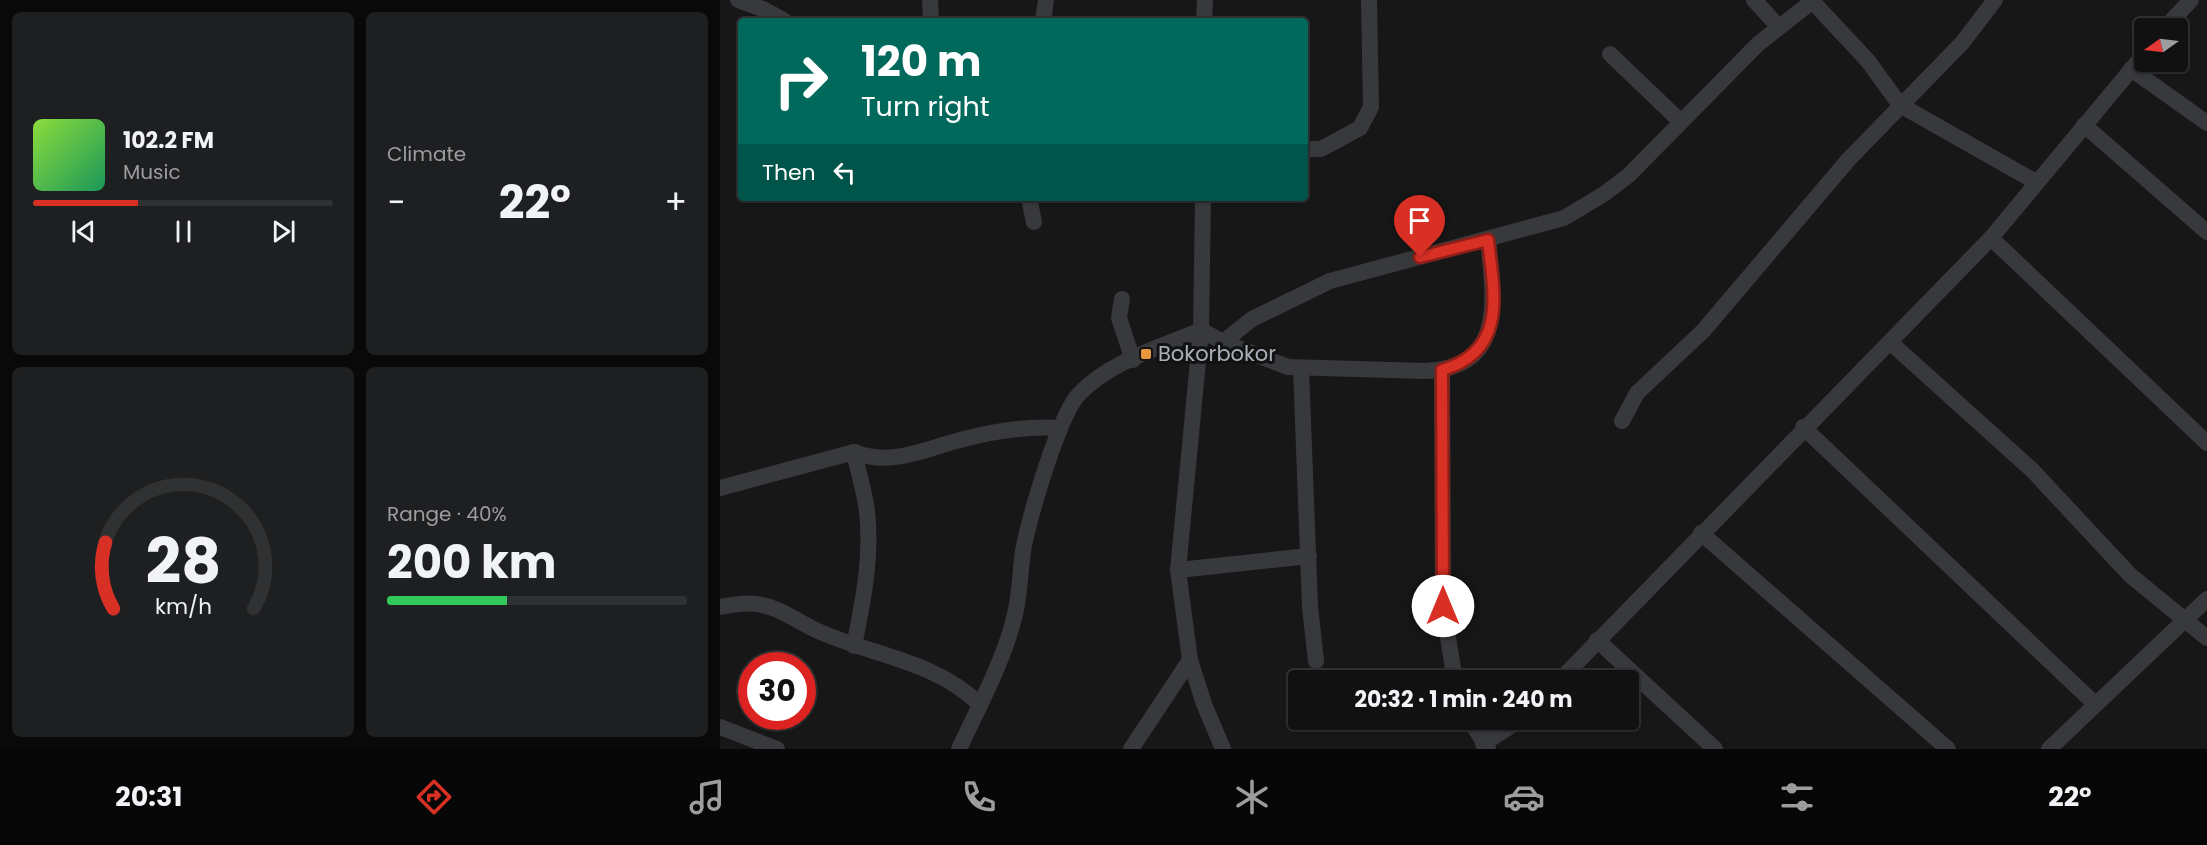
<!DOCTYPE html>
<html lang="en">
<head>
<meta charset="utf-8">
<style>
	:root { --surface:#111112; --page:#1e1f20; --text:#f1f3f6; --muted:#9c9d9f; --line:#303132; --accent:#d93025 }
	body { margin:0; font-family:Poppins,sans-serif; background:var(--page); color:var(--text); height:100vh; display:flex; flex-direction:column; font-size:22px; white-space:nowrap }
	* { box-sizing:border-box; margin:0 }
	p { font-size:20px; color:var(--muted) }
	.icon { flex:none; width:33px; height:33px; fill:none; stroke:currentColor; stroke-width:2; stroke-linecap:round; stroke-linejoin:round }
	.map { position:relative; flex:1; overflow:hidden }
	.drawer { display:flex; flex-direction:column; gap:12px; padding:12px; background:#09090a; width:720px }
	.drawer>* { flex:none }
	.hud { position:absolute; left:18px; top:18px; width:570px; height:183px; border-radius:6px; box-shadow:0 2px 4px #0004,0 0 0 2px var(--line); background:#00695c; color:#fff; overflow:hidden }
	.needle { width:39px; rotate:256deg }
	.tools { position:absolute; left:1414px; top:18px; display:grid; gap:12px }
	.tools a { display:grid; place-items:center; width:54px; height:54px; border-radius:6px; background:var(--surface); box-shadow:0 2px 4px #0004,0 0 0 2px var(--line); font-size:30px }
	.speed { position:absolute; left:18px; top:652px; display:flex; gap:12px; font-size:30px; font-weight:700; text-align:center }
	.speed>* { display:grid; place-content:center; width:78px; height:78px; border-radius:50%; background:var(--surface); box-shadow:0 2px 4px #0004,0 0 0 2px var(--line); line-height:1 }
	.speed .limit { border:9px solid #d22; background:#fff; color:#111 }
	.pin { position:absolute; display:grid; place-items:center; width:51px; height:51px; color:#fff; margin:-62px -26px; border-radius:50% 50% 50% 0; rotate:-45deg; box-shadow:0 0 6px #0007 }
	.pin .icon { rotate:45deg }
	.me { position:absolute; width:66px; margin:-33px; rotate:0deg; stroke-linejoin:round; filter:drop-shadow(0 0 4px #0008) }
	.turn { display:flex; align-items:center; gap:21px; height:126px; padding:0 24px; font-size:27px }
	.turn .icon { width:78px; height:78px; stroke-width:2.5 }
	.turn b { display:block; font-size:42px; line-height:51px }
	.then { display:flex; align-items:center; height:57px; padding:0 24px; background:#0003; gap:12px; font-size:22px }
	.big { font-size:45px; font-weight:700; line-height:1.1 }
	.drawer .card { flex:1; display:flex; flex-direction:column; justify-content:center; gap:9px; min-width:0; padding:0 21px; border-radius:9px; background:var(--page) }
	.drawer .dial { align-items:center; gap:0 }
	.dial svg { height:156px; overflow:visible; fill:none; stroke:var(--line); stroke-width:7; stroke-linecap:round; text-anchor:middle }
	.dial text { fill:var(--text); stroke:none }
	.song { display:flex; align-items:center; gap:18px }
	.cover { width:72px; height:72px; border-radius:9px; background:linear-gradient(135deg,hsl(90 70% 55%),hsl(150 70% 35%)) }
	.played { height:6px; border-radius:3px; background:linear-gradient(90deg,var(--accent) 35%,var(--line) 35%) }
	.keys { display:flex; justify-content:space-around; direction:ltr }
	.heat { display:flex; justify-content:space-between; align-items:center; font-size:33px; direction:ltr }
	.charge { height:9px; border-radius:4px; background:linear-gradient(90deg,#34c759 40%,var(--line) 0) }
	.drawer .tiles { flex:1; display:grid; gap:12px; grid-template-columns:repeat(2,1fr) }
	.trip { position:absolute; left:568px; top:670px; width:351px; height:60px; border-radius:6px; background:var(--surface); box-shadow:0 2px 4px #0004,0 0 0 2px var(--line); font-weight:700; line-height:60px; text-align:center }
	.tabs { display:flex; height:96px; justify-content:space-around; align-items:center; background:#070707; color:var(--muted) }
	.tabs .icon { width:42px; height:42px }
	.tabs .selected { color:var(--accent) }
	.tabs b { font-size:27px; color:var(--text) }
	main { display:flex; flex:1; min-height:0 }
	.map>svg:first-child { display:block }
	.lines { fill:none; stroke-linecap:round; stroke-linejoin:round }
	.minor { stroke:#38393d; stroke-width:16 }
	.route-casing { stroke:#8d1f18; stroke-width:15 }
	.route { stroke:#d93025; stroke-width:10 }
	.poi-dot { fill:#e9973e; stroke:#121213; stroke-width:2 }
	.labels { text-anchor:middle; stroke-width:6; stroke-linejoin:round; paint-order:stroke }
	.poi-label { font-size:21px; fill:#a9b0b8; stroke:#121213; text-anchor:start }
</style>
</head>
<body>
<main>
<section class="drawer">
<div class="tiles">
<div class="card">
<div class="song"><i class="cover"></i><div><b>102.2 FM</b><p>Music</p></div></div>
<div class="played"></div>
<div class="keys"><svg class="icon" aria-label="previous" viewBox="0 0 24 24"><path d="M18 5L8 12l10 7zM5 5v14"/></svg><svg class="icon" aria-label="pause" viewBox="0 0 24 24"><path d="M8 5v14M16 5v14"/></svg><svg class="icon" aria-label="next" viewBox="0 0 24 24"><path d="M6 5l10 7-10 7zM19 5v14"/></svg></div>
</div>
<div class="card"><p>Climate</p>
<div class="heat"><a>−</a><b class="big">22°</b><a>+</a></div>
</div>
<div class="card dial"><svg viewBox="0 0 100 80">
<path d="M14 69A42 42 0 1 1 86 69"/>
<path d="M14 69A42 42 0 0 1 10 35" stroke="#d93025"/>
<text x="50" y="56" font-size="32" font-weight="700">28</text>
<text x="50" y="72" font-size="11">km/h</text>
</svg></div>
<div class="card"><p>Range · 40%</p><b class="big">200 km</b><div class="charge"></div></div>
</div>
</section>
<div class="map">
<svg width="1487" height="749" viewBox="0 0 1487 749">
	<rect width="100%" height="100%" fill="#171718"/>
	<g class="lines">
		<g class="minor">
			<path d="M18,0L45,10L65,21"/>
			<path d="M210,0L211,21"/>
			<path d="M1034,0L1059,27"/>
			<path d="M1093,2L1148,61L1180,105L1316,182"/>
			<path d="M323,21L326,0"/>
			<path d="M484,21L485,0"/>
			<path d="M1445,28L1471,0"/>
			<path d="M890,54L960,121"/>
			<path d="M1411,69L1487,123"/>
			<path d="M1364,125L1487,232"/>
			<path d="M585,149H601L640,128L651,107L649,0"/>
			<path d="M309,198L314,222"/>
			<path d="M483,198L481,330L458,570L470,660L484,704L503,749"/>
			<path d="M1271,238L1487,443"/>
			<path d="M402,299L399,318L413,360"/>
			<path d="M481,330L503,342L532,319L610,281L844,218L884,194L909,175L1038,44L1094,0"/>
			<path d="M503,342L568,367L704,371C786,369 774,299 768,240"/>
			<path d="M1171,343L1312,470L1410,575L1487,638"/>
			<path d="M581,368L590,607L596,661"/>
			<path d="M722,370L723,606L735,681"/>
			<path d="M902,421L917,393L983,331L1129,159L1242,43L1275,0"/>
			<path d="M1083,427L1375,704"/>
			<path d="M134,452C138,472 145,492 147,512C152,557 143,602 134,646"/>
			<path d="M0,488L134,452C170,467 205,449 240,440C273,431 307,426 340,428"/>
			<path d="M981,533L1228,749"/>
			<path d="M458,570L589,556"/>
			<path d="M0,607C11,605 25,602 36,604C61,607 77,622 98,631C151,655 218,662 259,704"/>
			<path d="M877,640L995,749"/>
			<path d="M839,681L1271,238L1425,53"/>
			<path d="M750,720L768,749"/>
			<path d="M0,727L57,749"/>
			<path d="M763,744L800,720"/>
			<path d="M239,749C259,706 284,661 295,614C300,594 300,572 303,551C309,519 339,413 360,393C391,361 441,347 481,330"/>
			<path d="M411,749L470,660"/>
			<path d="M1329,749L1487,599"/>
		</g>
	</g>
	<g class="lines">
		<defs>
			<path id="route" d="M700,257L768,240C774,293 788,351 722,370L723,606"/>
		</defs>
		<use href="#route" class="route-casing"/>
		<use href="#route" class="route"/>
	</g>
	<rect class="poi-dot" x="420" y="348" width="12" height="12" rx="3"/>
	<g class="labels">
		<g class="poi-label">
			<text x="438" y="361">Bokorbokor</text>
		</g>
	</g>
</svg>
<div class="tools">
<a><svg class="needle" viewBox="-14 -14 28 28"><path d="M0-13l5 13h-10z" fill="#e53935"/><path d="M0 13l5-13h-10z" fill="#9c9d9f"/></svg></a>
</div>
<div class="speed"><div class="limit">30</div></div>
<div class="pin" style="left:700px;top:257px;background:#d93025"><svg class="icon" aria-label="arrive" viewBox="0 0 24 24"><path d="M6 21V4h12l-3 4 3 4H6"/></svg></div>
<svg class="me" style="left:723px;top:606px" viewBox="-20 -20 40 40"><circle r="19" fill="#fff"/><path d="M0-13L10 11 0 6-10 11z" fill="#d93025"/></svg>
<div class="trip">20:32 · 1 min · 240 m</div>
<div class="hud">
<div class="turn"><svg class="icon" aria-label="right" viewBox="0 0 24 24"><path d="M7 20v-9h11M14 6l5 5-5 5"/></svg><div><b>120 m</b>Turn right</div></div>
<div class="then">Then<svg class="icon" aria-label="left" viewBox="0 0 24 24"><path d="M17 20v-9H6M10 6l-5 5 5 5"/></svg></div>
</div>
</div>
</main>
<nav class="tabs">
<b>20:31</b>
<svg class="icon selected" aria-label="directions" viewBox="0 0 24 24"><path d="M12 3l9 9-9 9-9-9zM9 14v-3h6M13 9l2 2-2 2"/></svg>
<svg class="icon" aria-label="music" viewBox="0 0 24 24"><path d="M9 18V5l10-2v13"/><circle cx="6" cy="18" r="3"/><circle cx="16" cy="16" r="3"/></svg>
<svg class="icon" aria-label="phone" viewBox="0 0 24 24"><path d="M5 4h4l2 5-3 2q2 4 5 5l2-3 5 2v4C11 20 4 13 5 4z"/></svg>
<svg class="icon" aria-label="climate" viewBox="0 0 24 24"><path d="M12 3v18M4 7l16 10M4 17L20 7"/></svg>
<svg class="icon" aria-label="car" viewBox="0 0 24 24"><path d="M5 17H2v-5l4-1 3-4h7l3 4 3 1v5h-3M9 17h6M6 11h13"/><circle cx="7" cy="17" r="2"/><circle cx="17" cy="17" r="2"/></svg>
<svg class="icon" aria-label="filters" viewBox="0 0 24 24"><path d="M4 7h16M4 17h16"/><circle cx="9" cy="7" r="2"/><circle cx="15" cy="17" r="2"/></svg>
<b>22°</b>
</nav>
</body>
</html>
